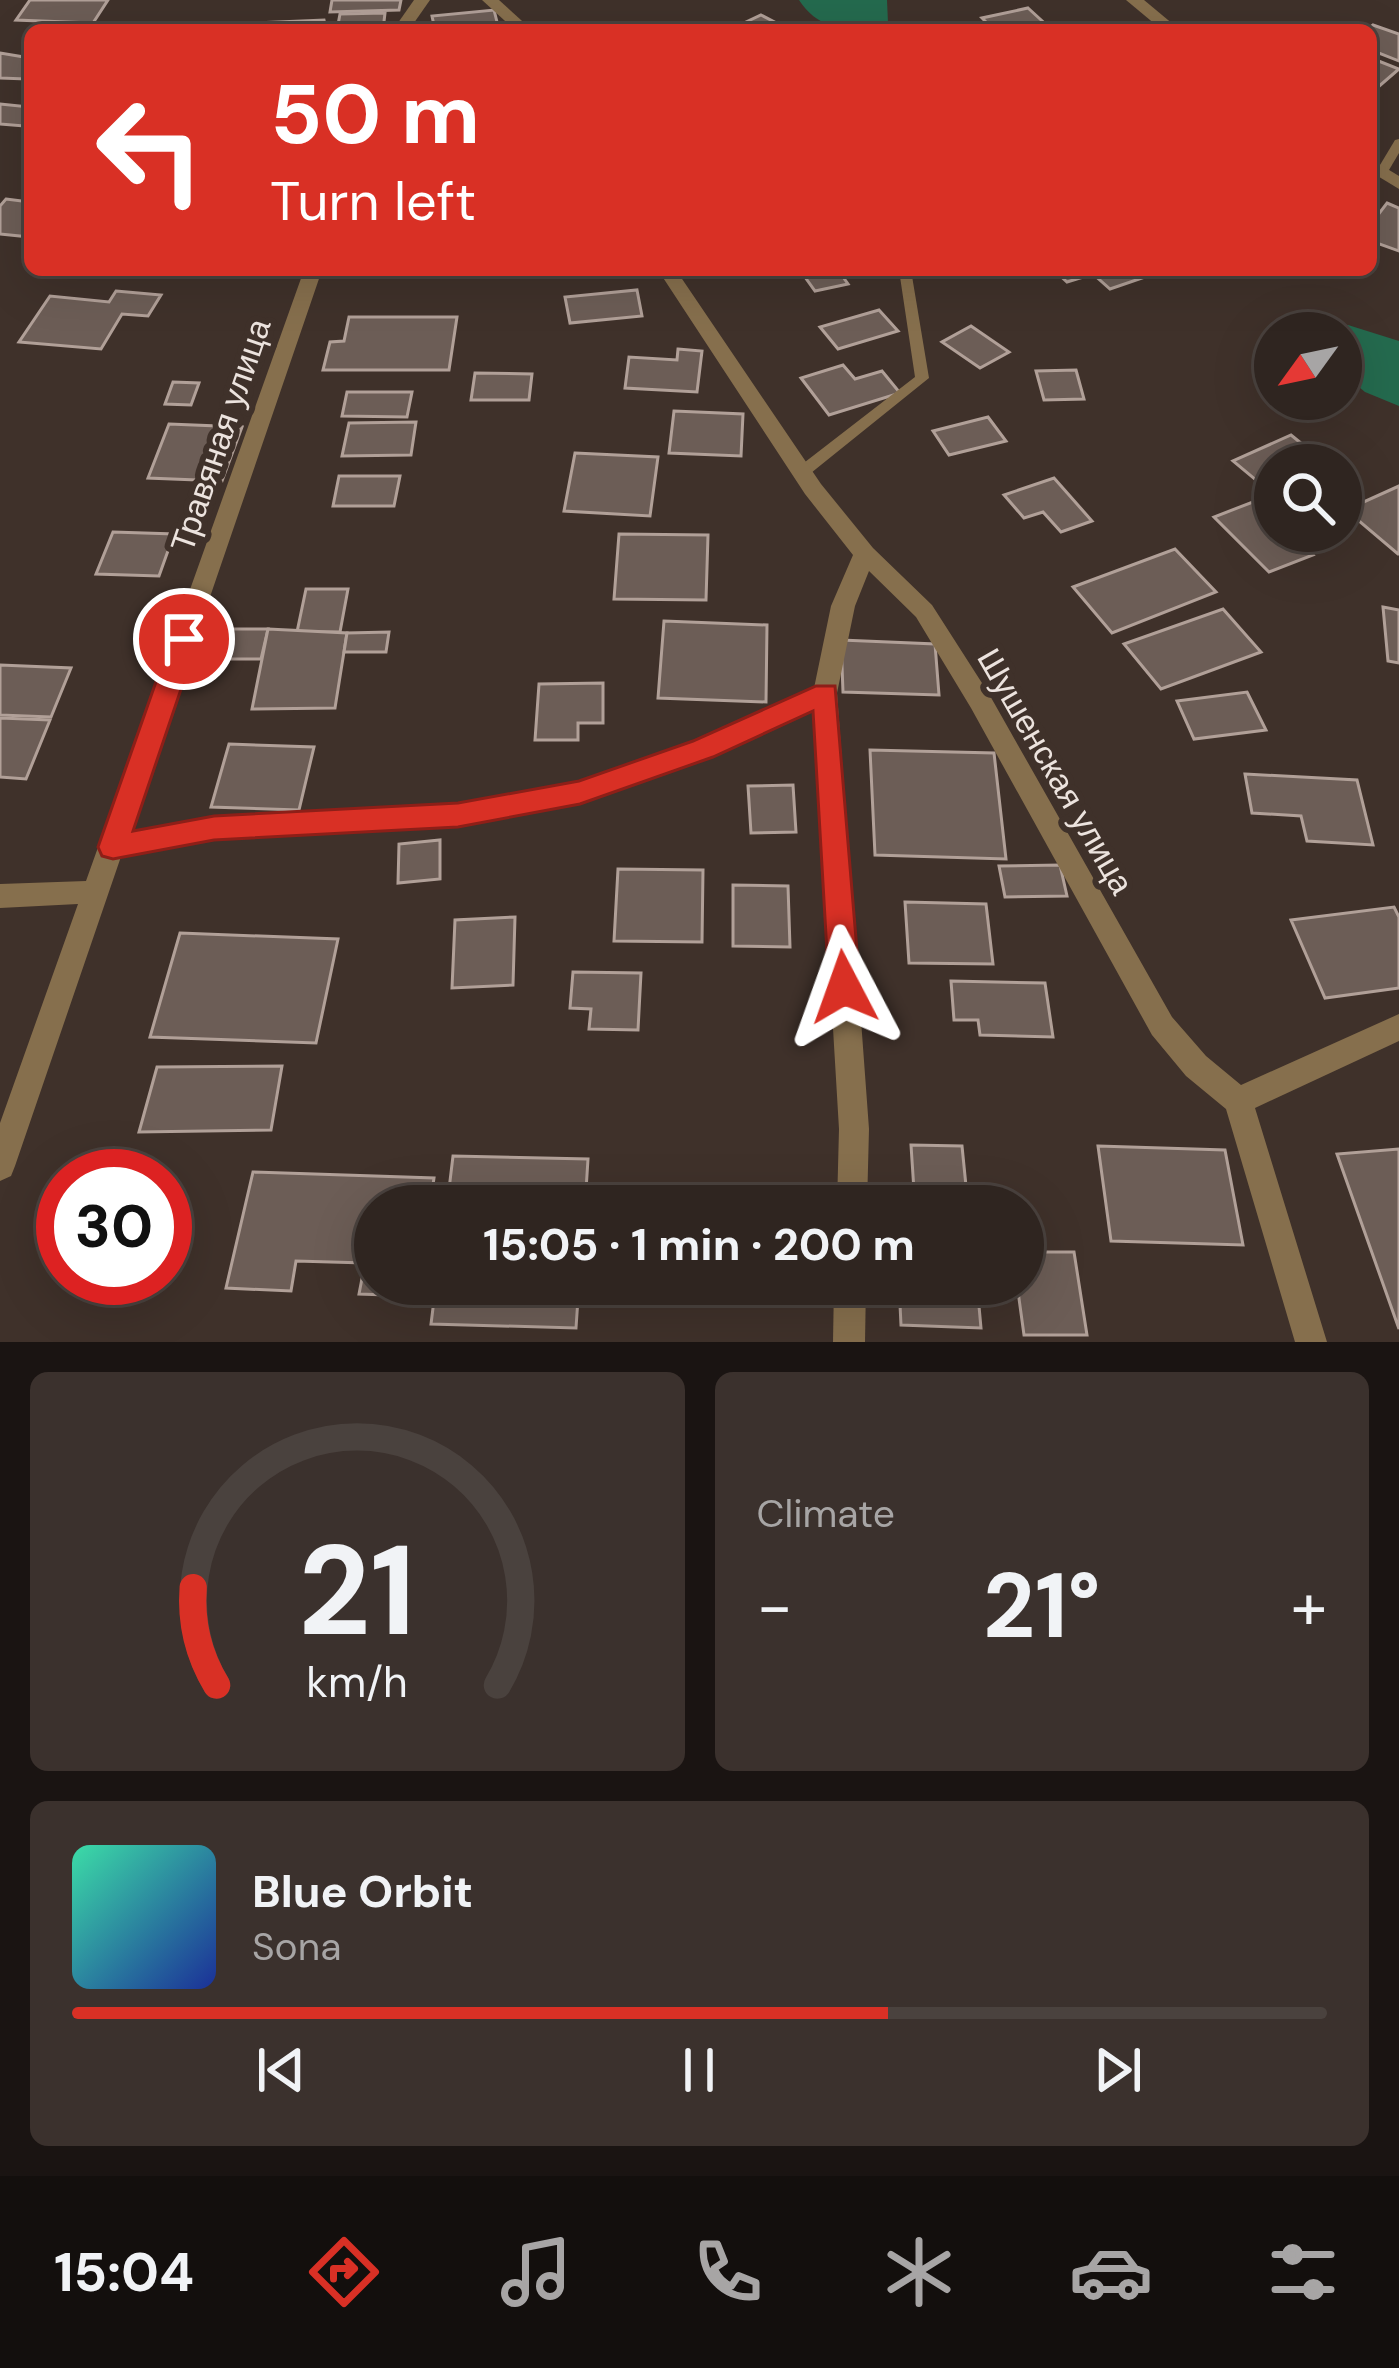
<!DOCTYPE html>
<html lang="en">
<head>
<meta charset="utf-8">
<style>
	:root { --surface:#2f2520; --page:#3b312d; --text:#f1f3f6; --muted:#a7a5a5; --line:#4a423e; --accent:#d93025 }
	body { margin:0; font-family:"DM Sans",sans-serif; background:var(--page); color:var(--text); height:100vh; display:flex; flex-direction:column; font-size:45px; white-space:nowrap }
	* { box-sizing:border-box; margin:0 }
	p { font-size:39px; color:var(--muted) }
	.icon { flex:none; width:66px; height:66px; fill:none; stroke:currentColor; stroke-width:2; stroke-linecap:round; stroke-linejoin:round }
	.map { position:relative; height:1342px; overflow:hidden }
	.details { display:flex; flex-direction:column; gap:30px; padding:30px; background:#1a1412; flex:1 }
	.details>* { flex:none }
	.banner { position:absolute; left:24px; top:24px; width:1353px; height:252px; border-radius:18px; box-shadow:0 12px 48px #0002,0 0 0 3px var(--line); background:#d93025; color:#fff; overflow:hidden }
	.needle { width:78px; rotate:237deg }
	.controls { position:absolute; left:1254px; top:312px; display:grid; gap:24px }
	.controls a { display:grid; place-items:center; width:108px; height:108px; border-radius:50%; background:var(--surface); box-shadow:0 12px 48px #0002,0 0 0 3px var(--line); font-size:60px }
	.speed { position:absolute; left:36px; top:1149px; display:flex; gap:24px; font-size:60px; font-weight:700; text-align:center }
	.speed>* { display:grid; place-content:center; width:156px; height:156px; border-radius:50%; background:var(--surface); box-shadow:0 12px 48px #0002,0 0 0 3px var(--line); line-height:1 }
	.speed .limit { border:18px solid #d22; background:#fff; color:#111 }
	.pin { position:absolute; display:grid; place-items:center; width:102px; height:102px; color:#fff; margin:-51px; border:6px solid #fff; border-radius:50%; box-shadow:0 3px 12px #0007 }
	.me { position:absolute; width:132px; margin:-66px; rotate:356deg; stroke-linejoin:round; filter:drop-shadow(0 0 9px #0008) }
	.turn { display:flex; align-items:center; gap:42px; height:252px; padding:0 48px; font-size:54px }
	.turn .icon { width:156px; height:156px; stroke-width:2.5 }
	.turn b { display:block; font-size:84px; line-height:102px }
	.big { font-size:90px; font-weight:700; line-height:1.1 }
	.details .card { flex:1; display:flex; flex-direction:column; justify-content:center; gap:18px; min-width:0; padding:0 42px; border-radius:18px; background:var(--page) }
	.details .dial { align-items:center; gap:0 }
	.dial svg { height:312px; overflow:visible; fill:none; stroke:var(--line); stroke-width:7; stroke-linecap:round; text-anchor:middle }
	.dial text { fill:var(--text); stroke:none }
	.song { display:flex; align-items:center; gap:36px }
	.cover { width:144px; height:144px; border-radius:18px; background:linear-gradient(135deg,hsl(160 70% 55%),hsl(230 70% 35%)) }
	.played { height:12px; border-radius:6px; background:linear-gradient(90deg,var(--accent) 65%,var(--line) 65%) }
	.keys { display:flex; justify-content:space-around; direction:ltr }
	.heat { display:flex; justify-content:space-between; align-items:center; font-size:66px; direction:ltr }
	.details .tiles { flex:1; display:grid; gap:30px; grid-template-columns:1fr 1fr }
	.card:last-child { grid-column:span 2 }
	.trip { position:absolute; left:354px; top:1185px; width:690px; height:120px; border-radius:60px; background:var(--surface); box-shadow:0 12px 48px #0002,0 0 0 3px var(--line); font-weight:700; line-height:120px; text-align:center }
	.tabs { display:flex; height:192px; justify-content:space-around; align-items:center; background:#130f0d; color:var(--muted) }
	.tabs .icon { width:84px; height:84px }
	.tabs .on { color:var(--accent) }
	.tabs b { font-size:54px; color:var(--text) }
	.map>svg:first-child { display:block }
	.green { fill:#246a4e }
	.building { fill:#6c5d56; stroke:#b1a098; stroke-width:3 }
	.lines { fill:none; stroke-linecap:round; stroke-linejoin:round }
	.lane { fill:#866f4d; fill-rule:evenodd }
	.street { fill:#866f4d; fill-rule:evenodd }
	.route { fill:#d93025; stroke:#8d1f18; stroke-width:3 }
	.labels { text-anchor:middle; stroke-width:12; stroke-linejoin:round; paint-order:stroke }
	.street-label { font-size:33px; fill:#ece3de; stroke:#3f312a }
</style>
</head>
<body>
<div class="map">
<svg width="1399" height="1342" viewBox="0 0 1399 1342">
	<rect width="100%" height="100%" fill="#3f312a"/>
	<g class="green">
		<path d="M799,0H887L888,23L898,30C860,30 822,36 799,0Z"/>
		<path d="M1348,325L1399,341V406L1365,392L1341,372V333H1307Z"/>
	</g>
	<g class="building">
		<path d="M30,0H108L93,23L16,20Z"/>
		<path d="M332,0H401L399,10L330,12Z"/>
		<path d="M1028,8L1052,30H994L982,18Z"/>
		<path d="M494,10L499,30H435L432,16Z"/>
		<path d="M385,13L383,30H337L340,14Z"/>
		<path d="M761,15L790,30H729Z"/>
		<path d="M324,20L326,30H253L255,23Z"/>
		<path d="M1373,25L1399,34V61L1371,50V30H1366Z"/>
		<path d="M0,53L30,58L26,79L0,78Z"/>
		<path d="M1371,58L1399,69L1377,88L1371,86Z"/>
		<path d="M0,104L30,107V118L24,126L0,124Z"/>
		<path d="M6,199L30,202V237L0,234V206Z"/>
		<path d="M1387,203L1399,208V251L1371,241V224Z"/>
		<path d="M800,270H838L848,284L815,291Z"/>
		<path d="M1054,270H1145L1151,275L1110,289L1093,274L1067,282Z"/>
		<path d="M637,290L642,316L570,323L565,297Z"/>
		<path d="M116,291L161,295L148,316L122,314L101,349L19,342L50,296L109,302Z"/>
		<path d="M879,310L898,331L838,349L820,327Z"/>
		<path d="M349,317H457L449,370H323L330,342L344,341Z"/>
		<path d="M971,326L1009,352L980,368L942,342Z"/>
		<path d="M678,349L702,351L697,392L625,388L629,357L677,360Z"/>
		<path d="M843,365L855,379L882,371L900,393L829,415L801,378Z"/>
		<path d="M1076,370L1084,399L1044,400L1036,371Z"/>
		<path d="M475,373L532,374L529,400H471Z"/>
		<path d="M173,382L199,383L191,405L165,404Z"/>
		<path d="M347,392H412L407,417L342,416Z"/>
		<path d="M674,411L743,414L741,456L669,453Z"/>
		<path d="M988,417L1006,441L949,455L933,431Z"/>
		<path d="M416,422L411,455L342,456L349,423Z"/>
		<path d="M169,424L242,427L222,481L148,478Z"/>
		<path d="M1291,435L1328,465H1275L1274,495L1233,461Z"/>
		<path d="M575,453L658,457L650,516L564,511Z"/>
		<path d="M339,476H400L394,506H333Z"/>
		<path d="M1054,478L1092,521L1061,532L1043,512L1024,518L1004,495Z"/>
		<path d="M1399,486V554H1398L1346,510Z"/>
		<path d="M1258,500L1275,517V531H1289L1313,555L1269,572L1214,517Z"/>
		<path d="M113,532L174,534L159,576L96,574Z"/>
		<path d="M619,534L708,535L706,600L614,599Z"/>
		<path d="M1175,549L1216,592L1112,633L1073,587Z"/>
		<path d="M306,589H348L340,632H297Z"/>
		<path d="M1383,607L1399,610V663L1388,661Z"/>
		<path d="M1223,609L1261,652L1161,689L1124,644Z"/>
		<path d="M664,621L767,625L766,702L658,698Z"/>
		<path d="M215,629H268L261,659H207Z"/>
		<path d="M268,629L347,633L335,708L252,709Z"/>
		<path d="M389,632L386,652H344L347,633Z"/>
		<path d="M841,640L935,644L939,695L843,692Z"/>
		<path d="M0,665L71,668L51,717L0,715Z"/>
		<path d="M603,683V723H578V740H535L539,684Z"/>
		<path d="M1247,692L1266,730L1194,739L1177,701Z"/>
		<path d="M0,718L50,720L26,779L0,777Z"/>
		<path d="M229,744L314,747L299,810L211,807Z"/>
		<path d="M870,750L994,753L1006,859L875,855Z"/>
		<path d="M1245,774L1357,780L1373,845L1307,841L1301,816L1252,813Z"/>
		<path d="M793,785L796,832L751,833L748,786Z"/>
		<path d="M440,840V879L398,883L399,844Z"/>
		<path d="M1060,865L1067,896L1005,897L999,866Z"/>
		<path d="M618,869L703,870L702,942L614,941Z"/>
		<path d="M733,885L788,886L790,947L733,946Z"/>
		<path d="M905,902L986,904L993,964L909,963Z"/>
		<path d="M1394,907L1399,917V988L1325,998L1291,920Z"/>
		<path d="M515,917L513,985L452,988L455,920Z"/>
		<path d="M180,933L338,939L316,1043L150,1037Z"/>
		<path d="M573,972L641,973L638,1030L589,1029L591,1009L570,1008Z"/>
		<path d="M951,981L1045,983L1053,1037L980,1035L978,1020H954Z"/>
		<path d="M282,1066L271,1130L139,1132L157,1067Z"/>
		<path d="M911,1145L962,1146L967,1196H941L942,1206H915Z"/>
		<path d="M1098,1146L1225,1150L1243,1245L1111,1241Z"/>
		<path d="M1399,1149V1329L1337,1154Z"/>
		<path d="M453,1156L588,1159L585,1206H447Z"/>
		<path d="M253,1172L434,1178L430,1206H375V1284H418L416,1296L359,1294L365,1263L296,1261L291,1291L226,1288Z"/>
		<path d="M691,1199L759,1201V1206H690Z"/>
		<path d="M1023,1252H1074L1087,1335H1024L1017,1284H1023Z"/>
		<path d="M83,1278H140L137,1289L81,1287Z"/>
		<path d="M436,1284H579L576,1328L431,1324Z"/>
		<path d="M688,1284H758V1296L687,1293Z"/>
		<path d="M899,1284H977L981,1328L901,1325Z"/>
	</g>
	<g class="lines">
		<g class="lane">
			<path d="M1399,139V153L1389,170L1379,173L1377,170L1395,140Z"/>
			<path d="M899,270H911L929,378L806,477H796L794,473L796,469L915,377Z"/>
			<path d="M825,687L831,688L833,693L831,698L709,754L580,800L458,822L214,835L113,855L107,852L104,847L107,842L113,839L214,821L458,808L579,786L697,744Z"/>
		</g>
		<g class="street">
			<path d="M414,0H430L409,30H393Z"/>
			<path d="M482,0H499L532,30H515Z"/>
			<path d="M1126,0H1144L1180,30H1162Z"/>
			<path d="M1371,159L1399,176V189L1371,172Z"/>
			<path d="M304,270H322L15,1166L11,1176L0,1181V1123L78,904L0,908V884L86,881Z"/>
			<path d="M658,270H676L821,484L873,548L932,605L989,694L1172,1017L1206,1056L1241,1085L1399,1014V1041L1255,1108L1327,1342H1295L1226,1109L1186,1076L1152,1035L971,708L916,617L869,571L855,606L837,693L869,1129L867,1206H837L839,1129L813,693L831,606L853,555L805,494Z"/>
			<path d="M834,1284H866L865,1342H833Z"/>
		</g>
	</g>
	<path class="route" d="M184,629L198,639L133,831L214,816L458,803L579,781L693,741L816,686H835L860,987L856,997L844,1001L833,997L829,987L813,711L713,757L580,804L458,827L214,840L113,859L102,856L98,847L171,639Z"/>
	<g class="labels">
		<g class="street-label">
			<text transform="translate(220 435) rotate(-71)" y="12">Травяная улица</text>
			<text transform="translate(1056 771) rotate(60)" y="12">Шушенская улица</text>
		</g>
	</g>
</svg>
<div class="controls">
<a><svg class="needle" viewBox="-14 -14 28 28"><path d="M0-13l5 13h-10z" fill="#e53935"/><path d="M0 13l5-13h-10z" fill="#a7a5a5"/></svg></a>
<a><svg class="icon" aria-label="search" viewBox="0 0 24 24"><circle cx="10" cy="10" r="6"/><path d="M15 15l6 6"/></svg></a>
</div>
<div class="speed"><div class="limit">30</div></div>
<div class="pin" style="left:184px;top:639px;background:#d93025"><svg class="icon" aria-label="arrive" viewBox="0 0 24 24"><path d="M6 21V4h12l-3 4 3 4H6"/></svg></div>
<svg class="me" style="left:844px;top:987px" viewBox="-20 -20 40 40"><path d="M0-17L14 15 0 8-14 15z" fill="#d93025" stroke="#fff" stroke-width="4"/></svg>
<div class="trip">15:05 · 1 min · 200 m</div>
<div class="banner">
<div class="turn"><svg class="icon" aria-label="left" viewBox="0 0 24 24"><path d="M17 20v-9H6M10 6l-5 5 5 5"/></svg><div><b>50 m</b>Turn left</div></div>
</div>
</div>
<section class="details">
<div class="tiles">
<div class="card dial"><svg viewBox="0 0 100 80">
<path d="M14 69A42 42 0 1 1 86 69"/>
<path d="M14 69A42 42 0 0 1 8 44" stroke="#d93025"/>
<text x="50" y="56" font-size="32" font-weight="700">21</text>
<text x="50" y="72" font-size="11">km/h</text>
</svg></div>
<div class="card"><p>Climate</p>
<div class="heat"><a>−</a><b class="big">21°</b><a>+</a></div>
</div>
<div class="card">
<div class="song"><i class="cover"></i><div><b>Blue Orbit</b><p>Sona</p></div></div>
<div class="played"></div>
<div class="keys"><svg class="icon" aria-label="previous" viewBox="0 0 24 24"><path d="M18 5L8 12l10 7zM5 5v14"/></svg><svg class="icon" aria-label="pause" viewBox="0 0 24 24"><path d="M8 5v14M16 5v14"/></svg><svg class="icon" aria-label="next" viewBox="0 0 24 24"><path d="M6 5l10 7-10 7zM19 5v14"/></svg></div>
</div>
</div>
</section>
<nav class="tabs">
<b>15:04</b>
<svg class="icon on" aria-label="directions" viewBox="0 0 24 24"><path d="M12 3l9 9-9 9-9-9zM9 14v-3h6M13 9l2 2-2 2"/></svg>
<svg class="icon" aria-label="music" viewBox="0 0 24 24"><path d="M9 18V5l10-2v13"/><circle cx="6" cy="18" r="3"/><circle cx="16" cy="16" r="3"/></svg>
<svg class="icon" aria-label="phone" viewBox="0 0 24 24"><path d="M5 4h4l2 5-3 2q2 4 5 5l2-3 5 2v4C11 20 4 13 5 4z"/></svg>
<svg class="icon" aria-label="climate" viewBox="0 0 24 24"><path d="M12 3v18M4 7l16 10M4 17L20 7"/></svg>
<svg class="icon" aria-label="car" viewBox="0 0 24 24"><path d="M5 17H2v-5l4-1 3-4h7l3 4 3 1v5h-3M9 17h6M6 11h13"/><circle cx="7" cy="17" r="2"/><circle cx="17" cy="17" r="2"/></svg>
<svg class="icon" aria-label="filters" viewBox="0 0 24 24"><path d="M4 7h16M4 17h16"/><circle cx="9" cy="7" r="2"/><circle cx="15" cy="17" r="2"/></svg>
</nav>
</body>
</html>
